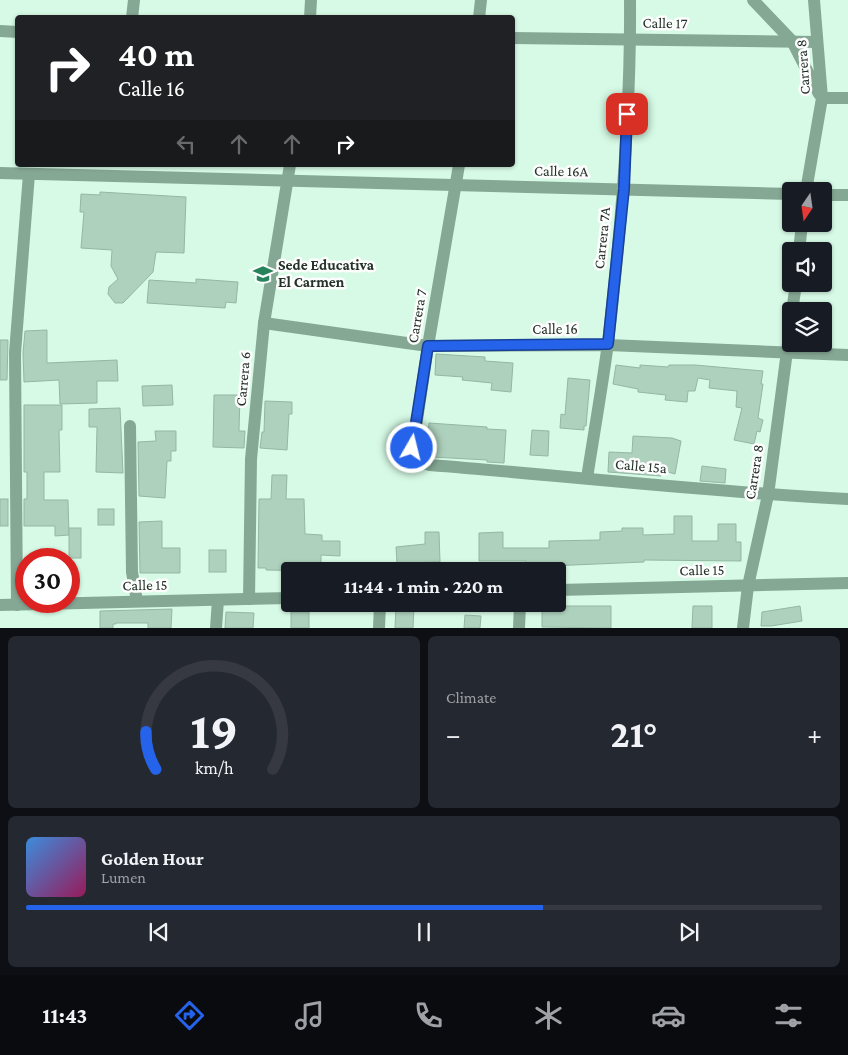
<!DOCTYPE html>
<html lang="en">
<head>
<meta charset="utf-8">
<style>
	:root { --surface:#171b24; --page:#242831; --text:#f1f3f6; --muted:#9ea1a6; --line:#363941; --accent:#2563eb }
	body { margin:0; font-family:"Crimson Pro",serif; background:var(--page); color:var(--text); height:100vh; display:flex; flex-direction:column; font-size:19px; white-space:nowrap }
	* { box-sizing:border-box; margin:0 }
	p { font-size:16px; color:var(--muted) }
	.icon { flex:none; width:28px; height:28px; fill:none; stroke:currentColor; stroke-width:2; stroke-linecap:round; stroke-linejoin:round }
	.map { position:relative; height:628px; overflow:hidden }
	.drawer { display:flex; flex-direction:column; gap:8px; padding:8px; background:#0d0f14; flex:1 }
	.drawer>* { flex:none }
	.guide { position:absolute; left:15px; top:15px; width:500px; height:152px; border-radius:5px; box-shadow:0 1px 4px #0004; background:#202124; color:#fff; overflow:hidden }
	.needle { width:32px; rotate:193deg }
	.tools { position:absolute; left:782px; top:182px; display:grid; gap:10px }
	.tools a { display:grid; place-items:center; width:50px; height:50px; border-radius:5px; background:var(--surface); box-shadow:0 1px 4px #0004; font-size:25px }
	.speed { position:absolute; left:15px; top:548px; display:flex; gap:10px; font-size:25px; font-weight:700; text-align:center }
	.speed>* { display:grid; place-content:center; width:65px; height:65px; border-radius:50%; background:var(--surface); box-shadow:0 1px 4px #0004; line-height:1 }
	.speed .limit { border:8px solid #d22; background:#fff; color:#111 }
	.pin { position:absolute; display:grid; place-items:center; width:42px; height:42px; color:#fff; margin:-21px; border-radius:10px; box-shadow:0 2px 8px #0006 }
	.me { position:absolute; width:55px; margin:-28px; rotate:8deg; stroke-linejoin:round; filter:drop-shadow(0 0 4px #0008) }
	.turn { display:flex; align-items:center; gap:18px; height:105px; padding:0 20px; font-size:22px }
	.turn .icon { width:65px; height:65px; stroke-width:2.5 }
	.turn b { display:block; font-size:35px; line-height:42px }
	.lanes { display:flex; align-items:center; height:48px; padding:0 20px; background:#0003; justify-content:center; gap:25px; direction:ltr }
	.lanes .off { opacity:.35 }
	.big { font-size:38px; font-weight:700; line-height:1.1 }
	.drawer .card { flex:1; display:flex; flex-direction:column; justify-content:center; gap:8px; min-width:0; padding:0 18px; border-radius:8px; background:var(--page) }
	.drawer .dial { align-items:center; gap:0 }
	.dial svg { height:130px; overflow:visible; fill:none; stroke:var(--line); stroke-width:7; stroke-linecap:round; text-anchor:middle }
	.dial text { fill:var(--text); stroke:none }
	.song { display:flex; align-items:center; gap:15px }
	.cover { width:60px; height:60px; border-radius:8px; background:linear-gradient(135deg,hsl(210 70% 55%),hsl(330 70% 35%)) }
	.played { height:5px; border-radius:2px; background:linear-gradient(90deg,var(--accent) 65%,var(--line) 65%) }
	.keys { display:flex; justify-content:space-around; direction:ltr }
	.heat { display:flex; justify-content:space-between; align-items:center; font-size:28px; direction:ltr }
	.drawer .tiles { flex:1; display:grid; gap:8px; grid-template-columns:1fr 1fr }
	.card:last-child { grid-column:span 2 }
	.trip { position:absolute; left:281px; top:562px; width:285px; height:50px; border-radius:5px; background:var(--surface); box-shadow:0 1px 4px #0004; font-weight:700; line-height:50px; text-align:center }
	.tabs { display:flex; height:80px; justify-content:space-around; align-items:center; background:#090b0e; color:var(--muted) }
	.tabs .icon { width:35px; height:35px }
	.tabs .current { color:var(--accent) }
	.tabs b { font-size:22px; color:var(--text) }
	.map>svg:first-child { display:block }
	.building { fill:#add1bc; stroke:#94b7a3 }
	.lines { fill:none; stroke-linecap:round; stroke-linejoin:round }
	.minor { stroke:#85a894; stroke-width:12 }
	.route-casing { stroke:#184099; stroke-width:12 }
	.route { stroke:#2563eb; stroke-width:9 }
	.labels { text-anchor:middle; stroke-width:5; stroke-linejoin:round; paint-order:stroke }
	.street-label { font-size:15px; fill:#24322a; stroke:#fdfdfd }
	.poi-label { font-size:15px; font-weight:bold; fill:#24322a; stroke:#fdfdfd; text-anchor:start }
</style>
</head>
<body>
<div class="map">
<svg width="848" height="628" viewBox="0 0 848 628">
	<rect width="100%" height="100%" fill="#d6fae5"/>
	<g class="building">
		<path d="M100,192L186,197L184,253L156,252L153,272L123,303H115L108,294L109,287L118,279L111,266L112,250L81,248L84,212H80L81,194L100,195Z"/>
		<path d="M196,279L238,282L236,303L226,302L225,308L147,303L149,280L196,283Z"/>
		<path d="M47,330V363L117,360L118,381H97V403L60,404L59,380L24,382L23,353L25,331Z"/>
		<path d="M0,340H8L7,380H0Z"/>
		<path d="M436,354L485,357V361L513,363L511,392L491,390L492,383L462,380L463,377L435,375Z"/>
		<path d="M616,365L640,368V365L668,367L669,365H695L763,371L761,384H763L758,418L763,420L760,432L757,431L754,444L734,440L742,408L736,407L737,391L709,388L710,380L698,378L695,391H688L687,402L665,400L666,395L638,392V389L613,384Z"/>
		<path d="M568,378L590,380L586,426H584V430L560,428L561,414L565,415Z"/>
		<path d="M172,385L173,405L143,406L142,386Z"/>
		<path d="M214,395H240L239,431H245L244,448L213,447Z"/>
		<path d="M265,401L292,402V414H289L287,450L260,448L262,432H264Z"/>
		<path d="M24,405H62V430H59L60,472H44V500H68L69,535L55,536V526H24V499H27V472H24Z"/>
		<path d="M120,408L123,473L96,472L97,427H89V409Z"/>
		<path d="M429,423L487,427V429L506,430L504,463L487,462V460L432,457L426,455Z"/>
		<path d="M532,430L549,431L548,456L530,455Z"/>
		<path d="M155,431H176V451H171V461H167L165,498L139,496L138,442L156,441Z"/>
		<path d="M633,436L672,438L681,441L675,474L661,470V476L608,472L609,452L632,453Z"/>
		<path d="M702,466L726,469L725,483L700,481Z"/>
		<path d="M272,475H287L286,499H304L305,534L322,535V541H340V556L321,555V571L266,570V568H258L259,499H271Z"/>
		<rect x="0" y="499" width="8" height="27"/>
		<rect x="98" y="509" width="16" height="16"/>
		<path d="M674,516H692V541H718V524H736V542H741V561L644,560V562L526,567V561H479V533L503,532V548H549V541L600,540V532L622,531V528H643V535L674,534Z"/>
		<path d="M162,521V548H180V573H140L139,522Z"/>
		<rect x="69" y="528" width="12" height="30"/>
		<path d="M425,532H439L440,562L397,563L396,547L425,544Z"/>
		<rect x="209" y="550" width="17" height="22"/>
		<path d="M396,606L414,607L413,628H395Z"/>
		<path d="M562,606H611V628L542,627V607H562Z"/>
		<path d="M693,606H712V628H692Z"/>
		<path d="M800,606L802,621L771,626H761L762,612Z"/>
		<path d="M172,609L171,628H148V623H116V624H113V628H100V611Z"/>
		<path d="M226,612L254,613L253,628H225Z"/>
		<rect x="291" y="612" width="18" height="16"/>
		<path d="M465,615L481,616L480,628H464Z"/>
	</g>
	<g class="lines">
		<g class="minor">
			<path d="M753,0L792,41L819,94"/>
			<path d="M132,18L134,0"/>
			<path d="M310,18L311,0"/>
			<path d="M479,18L481,0"/>
			<path d="M0,31L18,32"/>
			<path d="M512,38L817,42"/>
			<path d="M822,98H848"/>
			<path d="M459,165L428,346L413,447L419,461L430,465C569,476 709,492 848,499"/>
			<path d="M0,173L791,194"/>
			<path d="M806,191L822,98L814,0"/>
			<path d="M824,195H848"/>
			<path d="M799,251L802,224"/>
			<path d="M792,311L796,284"/>
			<path d="M264,323L428,346L608,345L848,355"/>
			<path d="M130,426L132,572L137,601"/>
			<path d="M587,478C594,433 602,388 608,343C621,230 631,114 630,0"/>
			<path d="M558,590L848,583"/>
			<path d="M249,599L251,459L264,323L290,165"/>
			<path d="M0,605L290,598"/>
			<path d="M17,605L15,353L29,174"/>
			<path d="M216,628L218,600"/>
			<path d="M379,628L380,604"/>
			<path d="M519,628L520,604"/>
			<path d="M743,628L748,586L768,495L791,321"/>
		</g>
	</g>
	<g class="lines">
		<defs>
			<path id="route" d="M412,448L428,346L608,344L624,189L627,114"/>
		</defs>
		<use href="#route" class="route-casing"/>
		<use href="#route" class="route"/>
	</g>
	<defs>
		<symbol id="school-bare" viewBox="-9 -9 18 18"><path d="M0-5L7-2L0 1L-7-2ZM-4 1L0 2.5L4 1V4Q0 6-4 4Z" fill="#278359" stroke="#fdfdfd" stroke-width="2.5" paint-order="stroke"/></symbol>
	</defs>
	<g fill-rule="evenodd">
		<use href="#school-bare" x="249" y="260" width="28" height="28"/>
	</g>
	<g class="labels">
		<g class="street-label">
			<text transform="translate(665 23) rotate(1)" y="5">Calle 17</text>
			<text transform="translate(803 67) rotate(-94)" y="5">Carrera 8</text>
			<text transform="translate(561 171) rotate(1)" y="5">Calle 16A</text>
			<text transform="translate(602 238) rotate(-84)" y="5">Carrera 7A</text>
			<text transform="translate(417 316) rotate(-80)" y="5">Carrera 7</text>
			<text x="555" y="334">Calle 16</text>
			<text transform="translate(243 379) rotate(-85)" y="5">Carrera 6</text>
			<text transform="translate(641 466) rotate(5)" y="5">Calle 15a</text>
			<text transform="translate(754 472) rotate(-81)" y="5">Carrera 8</text>
			<text transform="translate(702 570) rotate(-1)" y="5">Calle 15</text>
			<text transform="translate(145 585) rotate(-1)" y="5">Calle 15</text>
		</g>
		<g class="poi-label">
			<text x="278" y="270">Sede Educativa<tspan x="278" dy="17">El Carmen</tspan></text>
		</g>
	</g>
</svg>
<div class="tools">
<a><svg class="needle" viewBox="-14 -14 28 28"><path d="M0-13l5 13h-10z" fill="#e53935"/><path d="M0 13l5-13h-10z" fill="#9ea1a6"/></svg></a>
<a><svg class="icon" aria-label="sound" viewBox="0 0 24 24"><path d="M4 9h4l5-4v14l-5-4H4zM17 9q2 3 0 6"/></svg></a>
<a><svg class="icon" aria-label="layers" viewBox="0 0 24 24"><path d="M12 4l9 5-9 5-9-5zM3 14l9 5 9-5"/></svg></a>
</div>
<div class="speed"><div class="limit">30</div></div>
<div class="pin" style="left:627px;top:114px;background:#d93025"><svg class="icon" aria-label="arrive" viewBox="0 0 24 24"><path d="M6 21V4h12l-3 4 3 4H6"/></svg></div>
<svg class="me" style="left:412px;top:448px" viewBox="-20 -20 40 40"><circle r="17" fill="#2563eb" stroke="#fff" stroke-width="3"/><path d="M0-11L8 9 0 5-8 9z" fill="#fff"/></svg>
<div class="trip">11:44 · 1 min · 220 m</div>
<div class="guide">
<div class="turn"><svg class="icon" aria-label="right" viewBox="0 0 24 24"><path d="M7 20v-9h11M14 6l5 5-5 5"/></svg><div><b>40 m</b>Calle 16</div></div>
<div class="lanes"><svg class="icon off" aria-label="left" viewBox="0 0 24 24"><path d="M17 20v-9H6M10 6l-5 5 5 5"/></svg><svg class="icon off" aria-label="ahead" viewBox="0 0 24 24"><path d="M12 20V5M6 11l6-6 6 6"/></svg><svg class="icon off" aria-label="ahead" viewBox="0 0 24 24"><path d="M12 20V5M6 11l6-6 6 6"/></svg><svg class="icon" aria-label="right" viewBox="0 0 24 24"><path d="M7 20v-9h11M14 6l5 5-5 5"/></svg></div>
</div>
</div>
<section class="drawer">
<div class="tiles">
<div class="card dial"><svg viewBox="0 0 100 80">
<path d="M14 69A42 42 0 1 1 86 69"/>
<path d="M14 69A42 42 0 0 1 8 46" stroke="#2563eb"/>
<text x="50" y="56" font-size="32" font-weight="700">19</text>
<text x="50" y="72" font-size="11">km/h</text>
</svg></div>
<div class="card"><p>Climate</p>
<div class="heat"><a>−</a><b class="big">21°</b><a>+</a></div>
</div>
<div class="card">
<div class="song"><i class="cover"></i><div><b>Golden Hour</b><p>Lumen</p></div></div>
<div class="played"></div>
<div class="keys"><svg class="icon" aria-label="previous" viewBox="0 0 24 24"><path d="M18 5L8 12l10 7zM5 5v14"/></svg><svg class="icon" aria-label="pause" viewBox="0 0 24 24"><path d="M8 5v14M16 5v14"/></svg><svg class="icon" aria-label="next" viewBox="0 0 24 24"><path d="M6 5l10 7-10 7zM19 5v14"/></svg></div>
</div>
</div>
</section>
<nav class="tabs">
<b>11:43</b>
<svg class="icon current" aria-label="directions" viewBox="0 0 24 24"><path d="M12 3l9 9-9 9-9-9zM9 14v-3h6M13 9l2 2-2 2"/></svg>
<svg class="icon" aria-label="music" viewBox="0 0 24 24"><path d="M9 18V5l10-2v13"/><circle cx="6" cy="18" r="3"/><circle cx="16" cy="16" r="3"/></svg>
<svg class="icon" aria-label="phone" viewBox="0 0 24 24"><path d="M5 4h4l2 5-3 2q2 4 5 5l2-3 5 2v4C11 20 4 13 5 4z"/></svg>
<svg class="icon" aria-label="climate" viewBox="0 0 24 24"><path d="M12 3v18M4 7l16 10M4 17L20 7"/></svg>
<svg class="icon" aria-label="car" viewBox="0 0 24 24"><path d="M5 17H2v-5l4-1 3-4h7l3 4 3 1v5h-3M9 17h6M6 11h13"/><circle cx="7" cy="17" r="2"/><circle cx="17" cy="17" r="2"/></svg>
<svg class="icon" aria-label="filters" viewBox="0 0 24 24"><path d="M4 7h16M4 17h16"/><circle cx="9" cy="7" r="2"/><circle cx="15" cy="17" r="2"/></svg>
</nav>
</body>
</html>
